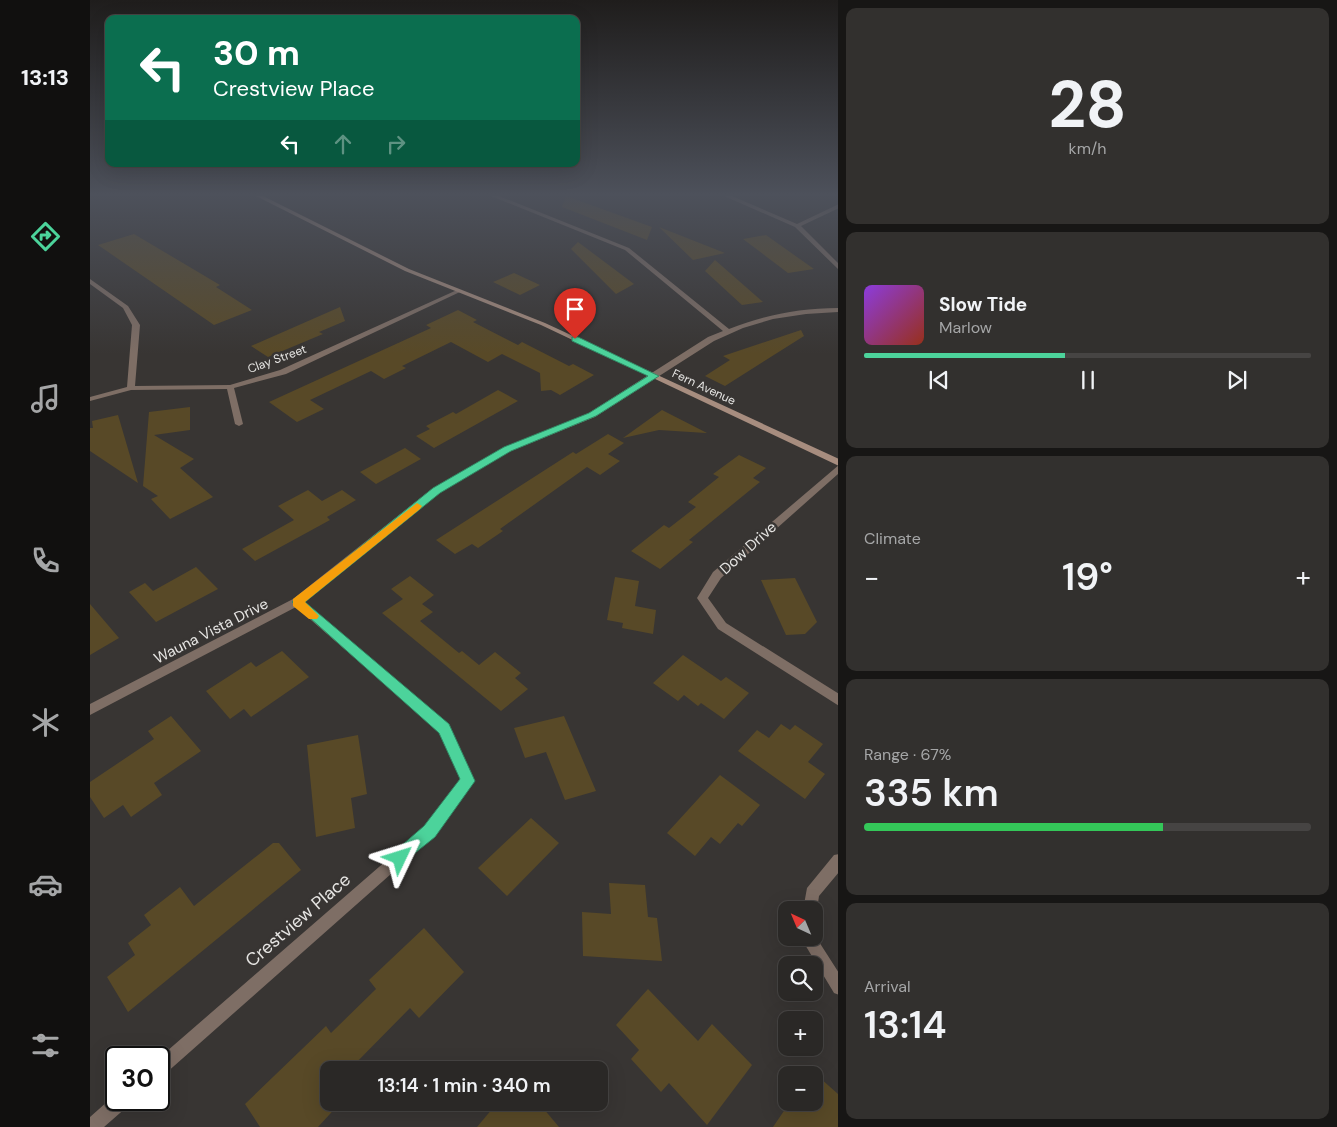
<!DOCTYPE html>
<html lang="en">
<head>
<meta charset="utf-8">
<style>
	:root { --surface:#2a2826; --page:#32302e; --text:#f1f3f6; --muted:#a5a6a7; --line:#464443; --accent:#4cd39b }
	body { margin:0; font-family:"DM Sans",sans-serif; background:var(--page); color:var(--text); height:100vh; display:flex; flex-direction:column; font-size:19px; white-space:nowrap }
	* { box-sizing:border-box; margin:0 }
	p { font-size:16px; color:var(--muted) }
	.icon { flex:none; width:28px; height:28px; fill:none; stroke:currentColor; stroke-width:2; stroke-linecap:round; stroke-linejoin:round }
	.map { position:relative; flex:1; overflow:hidden }
	.panel { display:flex; flex-direction:column; gap:8px; padding:8px; background:#171615; width:499px }
	.panel>* { flex:none }
	.top-card { position:absolute; left:15px; top:15px; width:475px; height:152px; border-radius:10px; box-shadow:0 5px 20px #0002,0 0 0 1px var(--line); background:#0b6e4f; color:#fff; overflow:hidden }
	.needle { width:32px; rotate:316deg }
	.fabs { position:absolute; left:688px; top:901px; display:grid; gap:10px }
	.fabs a { display:grid; place-items:center; width:45px; height:45px; border-radius:10px; background:var(--surface); box-shadow:0 5px 20px #0002,0 0 0 1px var(--line); font-size:25px }
	.speed { position:absolute; left:15px; top:1046px; display:flex; gap:10px; font-size:25px; font-weight:700; text-align:center }
	.speed>* { display:grid; place-content:center; width:65px; height:65px; border-radius:50%; background:var(--surface); box-shadow:0 5px 20px #0002,0 0 0 1px var(--line); line-height:1 }
	.speed .limit { border:2px solid #111; border-radius:8px; background:#fff; color:#111 }
	.pin { position:absolute; display:grid; place-items:center; width:42px; height:42px; color:#fff; margin:-51px -21px; border-radius:50% 50% 50% 0; rotate:-45deg; box-shadow:0 0 5px #0007 }
	.pin .icon { rotate:45deg }
	.me { position:absolute; width:55px; margin:-28px; rotate:49deg; stroke-linejoin:round; filter:drop-shadow(0 0 4px #0008) }
	.turn { display:flex; align-items:center; gap:18px; height:105px; padding:0 25px; font-size:22px }
	.turn .icon { width:65px; height:65px; stroke-width:2.5 }
	.turn b { display:block; font-size:35px; line-height:42px }
	.lanes { display:flex; align-items:center; height:48px; padding:0 25px; background:#0003; justify-content:center; gap:25px; direction:ltr }
	.lanes .off { opacity:.35 }
	.big { font-size:38px; font-weight:600; line-height:1.1 }
	.panel .tile { flex:1; display:flex; flex-direction:column; justify-content:center; gap:8px; min-width:0; padding:0 18px; border-radius:10px; background:var(--page) }
	.panel .dial { align-items:center; gap:0 }
	.dial b { font-size:65px; line-height:1 }
	.song { display:flex; align-items:center; gap:15px }
	.cover { width:60px; height:60px; border-radius:8px; background:linear-gradient(135deg,hsl(270 70% 55%),hsl(10 70% 35%)) }
	.played { height:5px; border-radius:2px; background:linear-gradient(90deg,var(--accent) 45%,var(--line) 45%) }
	.keys { display:flex; justify-content:space-around; direction:ltr }
	.heat { display:flex; justify-content:space-between; align-items:center; font-size:28px; direction:ltr }
	.charge { height:8px; border-radius:4px; background:linear-gradient(90deg,#34c759 67%,var(--line) 0) }
	.trip { position:absolute; left:230px; top:1061px; width:288px; height:50px; border-radius:10px; background:var(--surface); box-shadow:0 5px 20px #0002,0 0 0 1px var(--line); font-weight:600; line-height:50px; text-align:center }
	main { display:flex; flex:1; min-height:0 }
	.tabs { display:flex; flex-direction:column; width:90px; justify-content:space-around; align-items:center; background:#11100f; color:var(--muted) }
	.tabs .icon { width:35px; height:35px }
	.tabs .current { color:var(--accent) }
	.tabs b { font-size:22px; color:var(--text) }
	.map>svg:first-child { display:block }
	.building { fill:#584927 }
	.lines { fill:none; stroke-linecap:round; stroke-linejoin:round }
	.minor { fill:#7e6e65; fill-rule:evenodd }
	.secondary { fill:#a78d7f; fill-rule:evenodd }
	.route { fill:#4cd39b; stroke:#318965 }
	.slow { fill:#f59e0b }
	.labels { text-anchor:middle; stroke-width:5; stroke-linejoin:round; paint-order:stroke }
	.far-street-label { font-size:12px; fill:#e6e5e3; stroke:#383533 }
	.street-label { font-size:15px; fill:#e6e5e3; stroke:#383533 }
	.near-street-label { font-size:18px; fill:#e6e5e3; stroke:#383533 }
</style>
</head>
<body>
<main>
<nav class="tabs">
<b>13:13</b>
<svg class="icon current" aria-label="directions" viewBox="0 0 24 24"><path d="M12 3l9 9-9 9-9-9zM9 14v-3h6M13 9l2 2-2 2"/></svg>
<svg class="icon" aria-label="music" viewBox="0 0 24 24"><path d="M9 18V5l10-2v13"/><circle cx="6" cy="18" r="3"/><circle cx="16" cy="16" r="3"/></svg>
<svg class="icon" aria-label="phone" viewBox="0 0 24 24"><path d="M5 4h4l2 5-3 2q2 4 5 5l2-3 5 2v4C11 20 4 13 5 4z"/></svg>
<svg class="icon" aria-label="climate" viewBox="0 0 24 24"><path d="M12 3v18M4 7l16 10M4 17L20 7"/></svg>
<svg class="icon" aria-label="car" viewBox="0 0 24 24"><path d="M5 17H2v-5l4-1 3-4h7l3 4 3 1v5h-3M9 17h6M6 11h13"/><circle cx="7" cy="17" r="2"/><circle cx="17" cy="17" r="2"/></svg>
<svg class="icon" aria-label="filters" viewBox="0 0 24 24"><path d="M4 7h16M4 17h16"/><circle cx="9" cy="7" r="2"/><circle cx="15" cy="17" r="2"/></svg>
</nav>
<div class="map">
<svg width="749" height="1127" viewBox="0 0 749 1127">
	<rect width="100%" height="100%" fill="#383533"/>
	<g class="building">
		<path d="M476,196L562,227L557,240L472,207Z"/>
		<path d="M569,227L635,253L603,260Z"/>
		<path d="M44,234L130,285L126,287L162,310L124,325L8,245Z"/>
		<path d="M676,235L724,269L698,273L653,239Z"/>
		<path d="M488,242L544,284L526,294L481,249Z"/>
		<path d="M625,260L673,302L652,305L615,271Z"/>
		<path d="M424,273L450,285L430,295L403,282Z"/>
		<path d="M250,307L255,321L229,332L233,334L178,357L161,346Z"/>
		<path d="M368,310L387,320L383,322L428,345L432,342L479,366L483,364L504,375L470,395L461,390L451,391L450,373L412,354L398,362L361,342L312,366L316,368L294,379L281,371L220,400L234,409L207,422L179,402L341,328L336,325Z"/>
		<path d="M711,330L714,336L635,386L615,376L640,360L633,356Z"/>
		<path d="M408,390L428,401L344,448L326,436L340,429L336,426L363,412L366,414Z"/>
		<path d="M100,407V430L64,435L104,459L90,468L123,497L80,519L61,499L68,496L53,486L59,412Z"/>
		<path d="M572,410L617,433H616L569,430L533,438Z"/>
		<path d="M28,415L48,483L0,451V428H3L2,421Z"/>
		<path d="M518,434L534,443L518,454L530,461L510,475L497,467L410,529L413,531L388,548L382,544L365,554L346,540L483,452L486,454Z"/>
		<path d="M315,448L331,459L286,484L270,472Z"/>
		<path d="M649,455L676,468L663,478L670,482L599,540L603,542L570,569L541,551L574,525L579,528L606,507L598,502L629,477L623,474Z"/>
		<path d="M218,490L232,501L252,490L266,500L237,517L240,520L165,561L152,549L204,520L188,506Z"/>
		<path d="M106,567L128,589L66,622L39,592L55,583L63,591Z"/>
		<path d="M320,576L344,595L332,604L343,612L330,621L369,653L372,651L389,665L405,652L431,673L425,678L438,689L411,711L292,613L313,599L301,589Z"/>
		<path d="M525,577L549,581L545,606L566,610L563,634L532,628L533,623L517,620Z"/>
		<path d="M705,578L727,622L715,634L696,635L671,580Z"/>
		<path d="M0,604L29,638L0,655Z"/>
		<path d="M192,651L219,677L161,717L154,709L140,719L116,691L161,662L166,667Z"/>
		<path d="M593,655L631,681L636,677L659,693L634,719L611,703L608,706L594,695L588,701L563,683Z"/>
		<path d="M81,716L111,751L64,783L72,795L41,817L33,805L14,818L0,797V782L64,739L58,731Z"/>
		<path d="M474,716L506,791L475,800L456,752L435,758L424,728Z"/>
		<path d="M691,724L700,730L705,725L733,744L718,762L735,774L715,799L648,751L667,730L679,738Z"/>
		<path d="M268,735L277,794L261,798L265,828L226,837L217,745Z"/>
		<path d="M630,775L670,805L652,826L648,823L630,844L621,837L605,856L577,833Z"/>
		<path d="M441,818L469,843L417,896L388,868Z"/>
		<path d="M183,843H189L211,870L38,1012L17,977L45,955L38,943L61,925L54,915L90,887L104,906Z"/>
		<path d="M519,883L555,885L558,917L567,918L572,961L493,956L492,912L521,914Z"/>
		<path d="M334,928L374,972L329,1018L320,1008L259,1070H239V1102H251L228,1127H170L155,1104L236,1026L241,1033L286,989L279,980Z"/>
		<path d="M558,989L608,1041L622,1024L662,1065L617,1125L579,1083L571,1092L541,1059L549,1050L526,1025Z"/>
		<path d="M721,1070L749,1095V1127H683L700,1102H724V1075H718Z"/>
		<path d="M408,1102H448L469,1127H387Z"/>
	</g>
	<g class="lines">
		<g class="minor">
			<path d="M401,196H409L539,248L639,329C674,315 710,308 749,308V312L716,314L683,319L653,328L624,341L505,417L421,451L349,492L214,602L358,725L384,781L345,835L75,1074L69,1076V1058L335,827L371,780L350,732L206,607L0,715V704L203,599L343,488L415,447L499,413L618,337L633,331L535,250Z"/>
			<path d="M634,196H642L707,224L749,204V208L711,226L749,264V270L705,227Z"/>
			<path d="M0,279L38,306L50,325L45,386L140,385L190,370L367,290L372,291L196,374L144,388L153,424L149,426L145,424L137,389L41,390L0,401V397L37,387L42,325L33,308L0,284Z"/>
			<path d="M749,465V473L631,578L618,598L636,623L749,694V706L628,629L607,598L623,572Z"/>
			<path d="M749,854V872L729,896L727,910L724,916V910H713L717,888L744,855Z"/>
			<path d="M724,934L749,973V995L744,993L711,938H724Z"/>
			<path d="M26,1094V1100H40L38,1106L14,1127H0V1117Z"/>
		</g>
		<path class="secondary" d="M166,196H173L319,269L455,323L749,459V466L451,325L315,271Z"/>
	</g>
	<linearGradient id="sky" x2="0" y2="1"><stop stop-color="#1f1d1c"/><stop offset="0.55" stop-color="#4d515b"/><stop offset="1" stop-color="#4d515b" stop-opacity="0"/></linearGradient>
	<rect width="749" height="354" fill="url(#sky)"/>
	<path class="route" d="M482,337H488L569,376L506,416L421,451L350,493L215,602L359,724L385,781L345,837L310,865L304,863L302,858L304,852L334,826L370,779L349,733L202,602L343,488L414,447L499,413L558,376L482,341Z"/>
	<path class="slow" d="M327,503L332,506L330,509L215,602L229,616L227,619H219L203,606V599Z"/>
	<g class="labels">
		<g class="far-street-label">
			<text transform="translate(187 359) rotate(-20)" y="4">Clay Street</text>
			<text transform="translate(614 387) rotate(25)" y="4">Fern Avenue</text>
		</g>
		<g class="street-label">
			<text transform="translate(658 548) rotate(-42)" y="5">Dow Drive</text>
			<text transform="translate(121 631) rotate(-27)" y="5">Wauna Vista Drive</text>
		</g>
		<g class="near-street-label">
			<text transform="translate(208 920) rotate(-41)" y="6">Crestview Place</text>
		</g>
	</g>
</svg>
<div class="fabs">
<a><svg class="needle" viewBox="-14 -14 28 28"><path d="M0-13l5 13h-10z" fill="#e53935"/><path d="M0 13l5-13h-10z" fill="#a5a6a7"/></svg></a>
<a><svg class="icon" aria-label="search" viewBox="0 0 24 24"><circle cx="10" cy="10" r="6"/><path d="M15 15l6 6"/></svg></a>
<a>+</a>
<a>−</a>
</div>
<div class="speed"><div class="limit">30</div></div>
<div class="pin" style="left:485px;top:339px;background:#d93025"><svg class="icon" aria-label="arrive" viewBox="0 0 24 24"><path d="M6 21V4h12l-3 4 3 4H6"/></svg></div>
<svg class="me" style="left:310px;top:858px" viewBox="-20 -20 40 40"><path d="M0-17L14 15 0 8-14 15z" fill="#4cd39b" stroke="#fff" stroke-width="4"/></svg>
<div class="trip">13:14 · 1 min · 340 m</div>
<div class="top-card">
<div class="turn"><svg class="icon" aria-label="left" viewBox="0 0 24 24"><path d="M17 20v-9H6M10 6l-5 5 5 5"/></svg><div><b>30 m</b>Crestview Place</div></div>
<div class="lanes"><svg class="icon" aria-label="left" viewBox="0 0 24 24"><path d="M17 20v-9H6M10 6l-5 5 5 5"/></svg><svg class="icon off" aria-label="ahead" viewBox="0 0 24 24"><path d="M12 20V5M6 11l6-6 6 6"/></svg><svg class="icon off" aria-label="right" viewBox="0 0 24 24"><path d="M7 20v-9h11M14 6l5 5-5 5"/></svg></div>
</div>
</div>
<section class="panel">
<div class="tile dial"><b>28</b><p>km/h</p></div>
<div class="tile">
<div class="song"><i class="cover"></i><div><b>Slow Tide</b><p>Marlow</p></div></div>
<div class="played"></div>
<div class="keys"><svg class="icon" aria-label="previous" viewBox="0 0 24 24"><path d="M18 5L8 12l10 7zM5 5v14"/></svg><svg class="icon" aria-label="pause" viewBox="0 0 24 24"><path d="M8 5v14M16 5v14"/></svg><svg class="icon" aria-label="next" viewBox="0 0 24 24"><path d="M6 5l10 7-10 7zM19 5v14"/></svg></div>
</div>
<div class="tile"><p>Climate</p>
<div class="heat"><a>−</a><b class="big">19°</b><a>+</a></div>
</div>
<div class="tile"><p>Range · 67%</p><b class="big">335 km</b><div class="charge"></div></div>
<div class="tile"><p>Arrival</p><b class="big">13:14</b></div>
</section>
</main>
</body>
</html>
